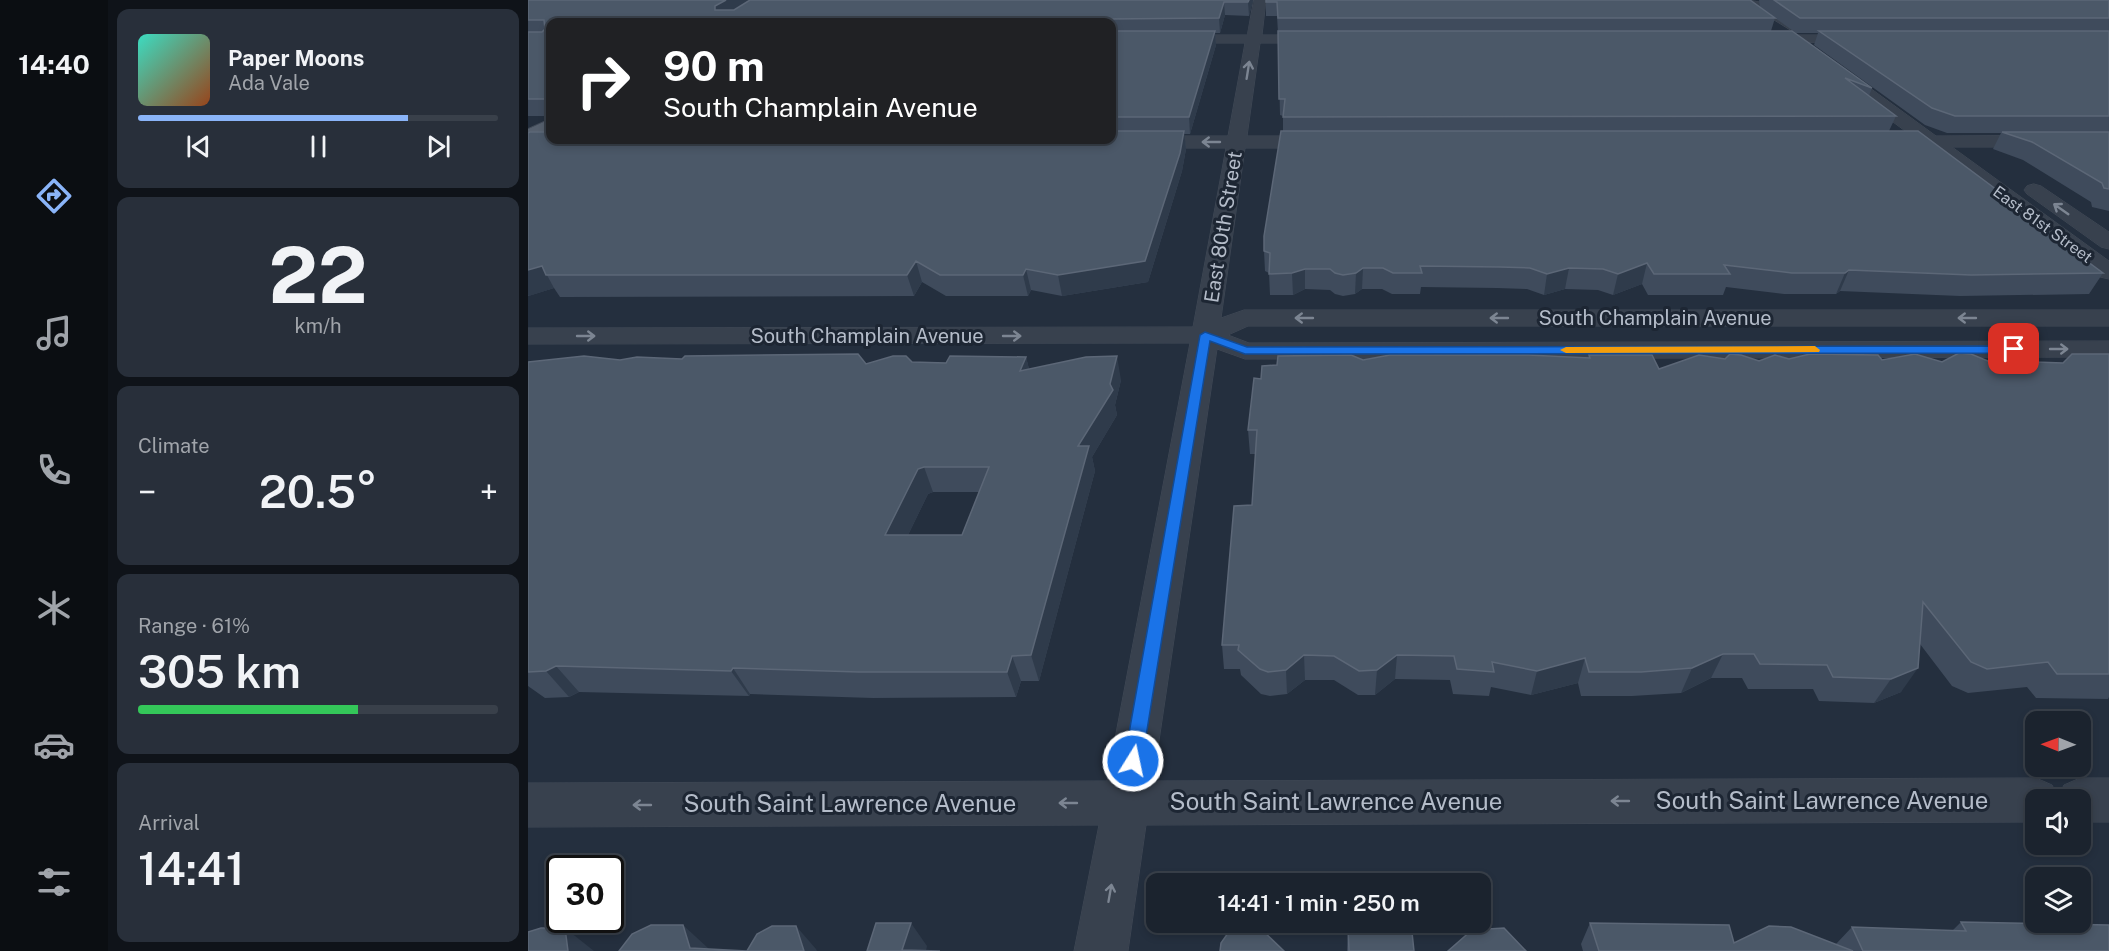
<!DOCTYPE html>
<html lang="en">
<head>
<meta charset="utf-8">
<style>
	:root { --surface:#1b232e; --page:#282f3a; --text:#f1f3f6; --muted:#a0a4aa; --line:#39404a; --accent:#8ab4f8 }
	body { margin:0; font-family:"Public Sans",sans-serif; background:var(--page); color:var(--text); height:100vh; display:flex; flex-direction:column; font-size:22px; white-space:nowrap }
	* { box-sizing:border-box; margin:0 }
	p { font-size:20px; color:var(--muted) }
	.icon { flex:none; width:33px; height:33px; fill:none; stroke:currentColor; stroke-width:2; stroke-linecap:round; stroke-linejoin:round }
	.map { position:relative; flex:1; overflow:hidden }
	.drawer { display:flex; flex-direction:column; gap:9px; padding:9px; background:#0f1319; width:420px }
	.drawer>* { flex:none }
	.guide { position:absolute; left:18px; top:18px; width:570px; height:126px; border-radius:12px; box-shadow:0 3px 9px #0003,0 0 0 2px var(--line); background:#202124; color:#fff; overflow:hidden }
	.needle { width:39px; rotate:271deg }
	.tools { position:absolute; left:1497px; top:711px; display:grid; gap:12px }
	.tools a { display:grid; place-items:center; width:66px; height:66px; border-radius:12px; background:var(--surface); box-shadow:0 3px 9px #0003,0 0 0 2px var(--line); font-size:30px }
	.speed { position:absolute; left:18px; top:855px; display:flex; gap:12px; font-size:30px; font-weight:700; text-align:center }
	.speed>* { display:grid; place-content:center; width:78px; height:78px; border-radius:50%; background:var(--surface); box-shadow:0 3px 9px #0003,0 0 0 2px var(--line); line-height:1 }
	.speed .limit { border:3px solid #111; border-radius:9px; background:#fff; color:#111 }
	.pin { position:absolute; display:grid; place-items:center; width:51px; height:51px; color:#fff; margin:-26px; border-radius:12px; box-shadow:0 3px 9px #0006 }
	.me { position:absolute; width:66px; margin:-33px; rotate:10deg; stroke-linejoin:round; filter:drop-shadow(0 0 4px #0008) }
	.turn { display:flex; align-items:center; gap:21px; height:126px; padding:0 18px; font-size:27px }
	.turn .icon { width:78px; height:78px; stroke-width:2.5 }
	.turn b { display:block; font-size:42px; line-height:51px }
	.big { font-size:45px; font-weight:600; line-height:1.1 }
	.drawer .tile { flex:1; display:flex; flex-direction:column; justify-content:center; gap:9px; min-width:0; padding:0 21px; border-radius:12px; background:var(--page) }
	.drawer .dial { align-items:center; gap:0 }
	.dial b { font-size:78px; line-height:1 }
	.song { display:flex; align-items:center; gap:18px }
	.cover { width:72px; height:72px; border-radius:9px; background:linear-gradient(135deg,hsl(170 70% 55%),hsl(20 70% 35%)) }
	.played { height:6px; border-radius:3px; background:linear-gradient(90deg,var(--accent) 75%,var(--line) 75%) }
	.keys { display:flex; justify-content:space-around; direction:ltr }
	.heat { display:flex; justify-content:space-between; align-items:center; font-size:33px; direction:ltr }
	.charge { height:9px; border-radius:4px; background:linear-gradient(90deg,#34c759 61%,var(--line) 0) }
	.trip { position:absolute; left:618px; top:873px; width:345px; height:60px; border-radius:12px; background:var(--surface); box-shadow:0 3px 9px #0003,0 0 0 2px var(--line); font-weight:600; line-height:60px; text-align:center }
	main { display:flex; flex:1; min-height:0 }
	.tab-bar { display:flex; flex-direction:column; width:108px; justify-content:space-around; align-items:center; background:#0b0e12; color:var(--muted) }
	.tab-bar .icon { width:42px; height:42px }
	.tab-bar .on { color:var(--accent) }
	.tab-bar b { font-size:27px; color:var(--text) }
	.map>svg:first-child { display:block }
	.lines { fill:none; stroke-linecap:round; stroke-linejoin:round }
	.minor-casing { stroke:#414a57; stroke-width:1 }
	.major-casing { stroke:#414a57; stroke-width:1 }
	.minor { fill:#38414e; fill-rule:evenodd }
	.major { fill:#56606e; fill-rule:evenodd }
	.wall { fill:#3f4b5c; fill-rule:evenodd }
	.shaded-wall { fill:#2f3b4b }
	.building { fill:#4b5868; stroke:#5c6777; stroke-width:1.5; fill-rule:evenodd }
	.oneway { stroke:#7c8592 }
	.route { fill:#1a73e8; stroke:#114b97; stroke-width:1.5 }
	.slow { fill:#f59e0b }
	.labels { text-anchor:middle; stroke-width:6; stroke-linejoin:round; paint-order:stroke }
	.far-street-label { font-size:16px; fill:#b4bcc9; stroke:#1d2633 }
	.street-label { font-size:20px; fill:#b4bcc9; stroke:#1d2633 }
	.near-street-label { font-size:24px; fill:#b4bcc9; stroke:#1d2633 }
</style>
</head>
<body>
<main>
<nav class="tab-bar">
<b>14:40</b>
<svg class="icon on" aria-label="directions" viewBox="0 0 24 24"><path d="M12 3l9 9-9 9-9-9zM9 14v-3h6M13 9l2 2-2 2"/></svg>
<svg class="icon" aria-label="music" viewBox="0 0 24 24"><path d="M9 18V5l10-2v13"/><circle cx="6" cy="18" r="3"/><circle cx="16" cy="16" r="3"/></svg>
<svg class="icon" aria-label="phone" viewBox="0 0 24 24"><path d="M5 4h4l2 5-3 2q2 4 5 5l2-3 5 2v4C11 20 4 13 5 4z"/></svg>
<svg class="icon" aria-label="climate" viewBox="0 0 24 24"><path d="M12 3v18M4 7l16 10M4 17L20 7"/></svg>
<svg class="icon" aria-label="car" viewBox="0 0 24 24"><path d="M5 17H2v-5l4-1 3-4h7l3 4 3 1v5h-3M9 17h6M6 11h13"/><circle cx="7" cy="17" r="2"/><circle cx="17" cy="17" r="2"/></svg>
<svg class="icon" aria-label="filters" viewBox="0 0 24 24"><path d="M4 7h16M4 17h16"/><circle cx="9" cy="7" r="2"/><circle cx="15" cy="17" r="2"/></svg>
</nav>
<section class="drawer">
<div class="tile">
<div class="song"><i class="cover"></i><div><b>Paper Moons</b><p>Ada Vale</p></div></div>
<div class="played"></div>
<div class="keys"><svg class="icon" aria-label="previous" viewBox="0 0 24 24"><path d="M18 5L8 12l10 7zM5 5v14"/></svg><svg class="icon" aria-label="pause" viewBox="0 0 24 24"><path d="M8 5v14M16 5v14"/></svg><svg class="icon" aria-label="next" viewBox="0 0 24 24"><path d="M6 5l10 7-10 7zM19 5v14"/></svg></div>
</div>
<div class="tile dial"><b>22</b><p>km/h</p></div>
<div class="tile"><p>Climate</p>
<div class="heat"><a>−</a><b class="big">20.5°</b><a>+</a></div>
</div>
<div class="tile"><p>Range · 61%</p><b class="big">305 km</b><div class="charge"></div></div>
<div class="tile"><p>Arrival</p><b class="big">14:41</b></div>
</section>
<div class="map">
<svg width="1581" height="951" viewBox="0 0 1581 951">
	<rect width="100%" height="100%" fill="#242f3e"/>
	<g class="lines">
		<defs>
			<g id="minor">
				<path d="M726,0H738L734,35H795L802,39L795,43H732L719,136H796L803,138L805,142L803,146L796,148H717L693,318L716,310H1581V326H720L700,335L721,343L1581,341V357L717,359L689,349L625,781L1508,778L1524,785L1530,797L1536,785L1552,778H1581V822H1552V800H1508V822L618,825L600,951H546L571,825L0,827V783L579,781L662,343L0,344V328L665,327L698,148H614L607,146L605,142L607,138L614,136H700L717,43H584V35H719Z"/>
				<path d="M1214,0C1237,0 1263,11 1278,29L1276,32H1266Z"/>
				<path d="M1230,35H1332L1339,39L1332,43L1225,42L1223,39Z"/>
				<path d="M1325,79L1331,80L1408,136L1581,135V147H1424L1581,261V279L1572,277L1399,148L1351,146L1349,142L1351,138L1384,136L1319,88L1317,84L1319,80Z"/>
				<path d="M1506,184L1513,186L1581,232V249L1573,247L1499,194L1496,190L1499,186Z"/>
			</g>
			<path id="major" d="M22,119V131L0,143V129Z"/>
		</defs>
		<use href="#minor" class="minor-casing"/>
		<use href="#major" class="major-casing"/>
		<use href="#minor" class="minor"/>
		<use href="#major" class="major"/>
	</g>
	<g class="wall">
		<path d="M0,0H725L721,16L697,15L692,33H687L688,45L662,134H656L658,149L654,171L620,282L534,296L503,290L500,296H418L394,282L386,296L32,297L26,288L0,296V133L584,140V22H22V116H0Z"/>
		<path d="M738,0L1247,18L1243,31L1344,88L1341,96L1368,116L1361,131L1477,196L1475,199L1575,273L1561,294L1432,296L1312,291L1308,294H1256L1198,287L1195,295H1120L1114,284L1085,295L1070,290L1037,289L1016,295L999,289L969,288L893,287L892,294H864L854,289H834L827,294L815,296L807,294L802,290L777,289L765,295H742L741,273L737,271L736,251L755,131V116L752,115L750,33L749,16H738Z"/>
		<path d="M1231,0H1581V211L1564,207L1563,202L1495,160L1465,149L1473,133H1419L1397,125L1286,45L1290,33H1268L1232,7Z"/>
		<path d="M1581,354V697L1580,699L1508,698L1499,687L1440,693L1424,686L1392,644L1373,692L1346,703L1291,701L1285,689H1220L1214,678H1183L1153,693L1104,696H1053L1050,683L1003,695L963,687L961,696L925,694L922,680L867,679L847,695H830L806,680H777L759,694L742,696L733,694L713,675L712,669H696L694,645L724,505L728,454H722L720,430L733,379L835,360L1060,358L1061,355L1131,369L1197,359L1231,361L1261,359L1354,360L1467,364L1507,362L1535,363Z"/>
		<path d="M498,357L501,369L593,380L587,405L589,415L564,457L567,471L511,681H493L488,697L345,698L222,694L221,696L51,692L41,697L17,698L0,686V362L154,359L338,364L384,362L418,363ZM405,492H451L434,535H380L400,494Z"/>
		<path d="M1433,922L1581,951H1055L1053,944L1062,923L1206,943L1308,944L1324,927L1424,931Z"/>
		<path d="M820,925L886,951H819Z"/>
	</g>
	<g class="shaded-wall">
		<path d="M198,0H226L193,20L187,10V6Z"/>
		<path d="M721,0H725L721,16L720,2Z"/>
		<path d="M696,2L697,15L692,33L691,18Z"/>
		<path d="M687,31L688,45L662,134L661,117Z"/>
		<path d="M656,131L658,149L654,171L620,282L534,296L530,275Z"/>
		<path d="M388,261L394,282L386,296L379,275Z"/>
		<path d="M1119,263L1114,284L1085,295L1090,274Z"/>
		<path d="M14,266L26,288L1,296L0,295V270Z"/>
		<path d="M835,268L834,289L827,294L828,273Z"/>
		<path d="M1041,268L1037,289L1016,295L1019,274Z"/>
		<path d="M498,269L503,290L500,296L495,275Z"/>
		<path d="M777,269V289L765,295L764,273Z"/>
		<path d="M1321,270L1312,291L1308,294L1317,273Z"/>
		<path d="M589,356L593,380L587,405L589,415L564,457L567,471L511,681L503,655L550,446L582,384Z"/>
		<path d="M498,357L504,381L492,371Z"/>
		<path d="M396,467L405,492L400,494L368,560L357,535L390,469Z"/>
		<path d="M1195,654L1183,678L1153,693L1164,668Z"/>
		<path d="M776,655L777,680L759,694L758,670Z"/>
		<path d="M869,655L867,679L847,695L849,670Z"/>
		<path d="M484,656L493,681L488,697L479,672Z"/>
		<path d="M1057,658L1050,683L1003,695L1009,671Z"/>
		<path d="M28,666L51,692L41,697L18,671Z"/>
		<path d="M205,668L222,694L221,696L203,671Z"/>
		<path d="M1390,668L1373,692L1346,703L1363,679Z"/>
		<path d="M383,923L399,946L398,951L374,950Z"/>
		<path d="M155,925L180,948L181,951L162,948Z"/>
		<path d="M268,926L288,949L289,951H276Z"/>
		<path d="M37,928L66,951H40Z"/>
	</g>
	<g class="building">
		<path d="M0,0H198L187,6V10H206L222,0H721L720,2H696L691,18L580,19V22H22V99H0V32H14L17,29L16,20H0Z"/>
		<path d="M738,0H1222L1247,18H750L749,2H738Z"/>
		<path d="M1246,0H1581V18H1272Z"/>
		<path d="M584,31H687L661,117H584Z"/>
		<path d="M750,31H1264L1344,88L1317,78L1368,116L755,117L757,99H751Z"/>
		<path d="M1291,31H1581V116H1427L1404,108Z"/>
		<path d="M584,131H656L652,153L617,261L530,275L498,269L495,275H412L388,261L379,275H18L14,266L0,270V133L2,132H22V140H584Z"/>
		<path d="M753,131H1390L1477,196H1471L1575,273L1443,275L1321,270L1317,273H1264L1196,265L1202,274H1126L1119,263L1090,274L1075,269L1041,268L1019,274L1002,268L972,267L892,266L894,273H865L855,268H835L828,273L815,275L807,273L802,269H777L764,273L741,274L742,253L736,251V236Z"/>
		<path d="M1474,132H1581V189L1576,188L1574,183L1504,142Z"/>
		<path d="M1431,353L1443,354L1467,364L1479,354L1492,355L1507,362L1535,363L1544,354H1581V674H1529L1520,662L1459,669L1443,662L1395,602L1390,668L1363,679L1305,677L1299,665L1232,664L1226,654H1195L1164,668L1113,672H1061L1057,658L1009,671L964,662L966,672L929,669L926,656L869,655L849,670L831,671L806,656L776,655L758,670L740,672L732,669L710,650L711,645H694L706,506L724,505L729,430H720L726,378L733,379L734,366L749,365L750,356L823,355L835,360L862,355H1000L1062,358L1061,355H1124L1131,369L1171,355L1197,359L1202,354L1213,355L1231,361L1247,355L1261,359L1282,354L1350,355L1354,360L1387,354L1414,362Z"/>
		<path d="M330,354L338,364L365,356H378L384,362L418,363L422,356L498,357L492,371L558,357L589,356L582,384L585,390L550,446H561L503,655L484,656L479,672H331L205,668L203,671L28,666L18,671L0,672V362L56,356L92,360L109,357L154,359L157,356ZM396,467H461L434,535H357L390,469Z"/>
		<path d="M1433,922L1581,925V951H1335L1324,927L1438,931Z"/>
		<path d="M348,923H383L374,950L412,951H339Z"/>
		<path d="M883,923L886,951H821L820,925Z"/>
		<path d="M1062,923L1201,925L1206,943L1241,926L1263,927L1325,951H1071Z"/>
		<path d="M123,925H155L162,948L219,951L229,934L244,926H268L276,951H91L104,934Z"/>
		<path d="M13,928H37L40,951H0V932Z"/>
		<path d="M708,928L733,929L756,951H692L693,943L700,933Z"/>
		<path d="M976,928L998,951H920L944,930Z"/>
	</g>
	<defs><path id="oneway-shaft" d="M-6 0H5M1.5-3L5.5 0L1.5 3" fill="none" stroke-width="1.6" stroke-linecap="round" stroke-linejoin="round" transform="scale(1.5)"/></defs>
	<g class="oneway">
		<use href="#oneway-shaft" transform="translate(720 70) rotate(-81)"/>
		<use href="#oneway-shaft" transform="translate(683 142) rotate(-180)"/>
		<use href="#oneway-shaft" transform="translate(1533 209) rotate(-145)"/>
		<use href="#oneway-shaft" transform="translate(776 318) rotate(180)"/>
		<use href="#oneway-shaft" transform="translate(971 318) rotate(180)"/>
		<use href="#oneway-shaft" transform="translate(1439 318) rotate(180)"/>
		<use href="#oneway-shaft" transform="translate(58 336)"/>
		<use href="#oneway-shaft" transform="translate(484 336)"/>
		<use href="#oneway-shaft" transform="translate(1531 349)"/>
		<use href="#oneway-shaft" transform="translate(1092 801) rotate(180)"/>
		<use href="#oneway-shaft" transform="translate(540 803) rotate(180)"/>
		<use href="#oneway-shaft" transform="translate(114 805) rotate(180)"/>
		<use href="#oneway-shaft" transform="translate(582 893) rotate(-80)"/>
	</g>
	<path class="route" d="M677,332L719,347L1486,346L1491,349L1486,353L717,354L682,341L614,761L612,767L605,770L598,767L596,761L672,335Z"/>
	<path class="slow" d="M1287,346L1292,350L1291,352L1038,353L1032,350L1038,347Z"/>
	<g class="labels">
		<g class="far-street-label">
			<text transform="translate(1515 224) rotate(36)" y="6">East 81st Street</text>
		</g>
		<g class="street-label">
			<text transform="translate(695 227) rotate(-81)" y="7">East 80th Street</text>
			<text x="1127" y="325">South Champlain Avenue</text>
			<text x="339" y="343">South Champlain Avenue</text>
		</g>
		<g class="near-street-label">
			<text x="1294" y="809">South Saint Lawrence Avenue</text>
			<text x="808" y="810">South Saint Lawrence Avenue</text>
			<text x="322" y="812">South Saint Lawrence Avenue</text>
		</g>
	</g>
</svg>
<div class="tools">
<a><svg class="needle" viewBox="-14 -14 28 28"><path d="M0-13l5 13h-10z" fill="#e53935"/><path d="M0 13l5-13h-10z" fill="#a0a4aa"/></svg></a>
<a><svg class="icon" aria-label="sound" viewBox="0 0 24 24"><path d="M4 9h4l5-4v14l-5-4H4zM17 9q2 3 0 6"/></svg></a>
<a><svg class="icon" aria-label="layers" viewBox="0 0 24 24"><path d="M12 4l9 5-9 5-9-5zM3 14l9 5 9-5"/></svg></a>
</div>
<div class="speed"><div class="limit">30</div></div>
<div class="pin" style="left:1486px;top:349px;background:#d93025"><svg class="icon" aria-label="arrive" viewBox="0 0 24 24"><path d="M6 21V4h12l-3 4 3 4H6"/></svg></div>
<svg class="me" style="left:605px;top:761px" viewBox="-20 -20 40 40"><circle r="17" fill="#1a73e8" stroke="#fff" stroke-width="3"/><path d="M0-11L8 9 0 5-8 9z" fill="#fff"/></svg>
<div class="trip">14:41 · 1 min · 250 m</div>
<div class="guide">
<div class="turn"><svg class="icon" aria-label="right" viewBox="0 0 24 24"><path d="M7 20v-9h11M14 6l5 5-5 5"/></svg><div><b>90 m</b>South Champlain Avenue</div></div>
</div>
</div>
</main>
</body>
</html>
